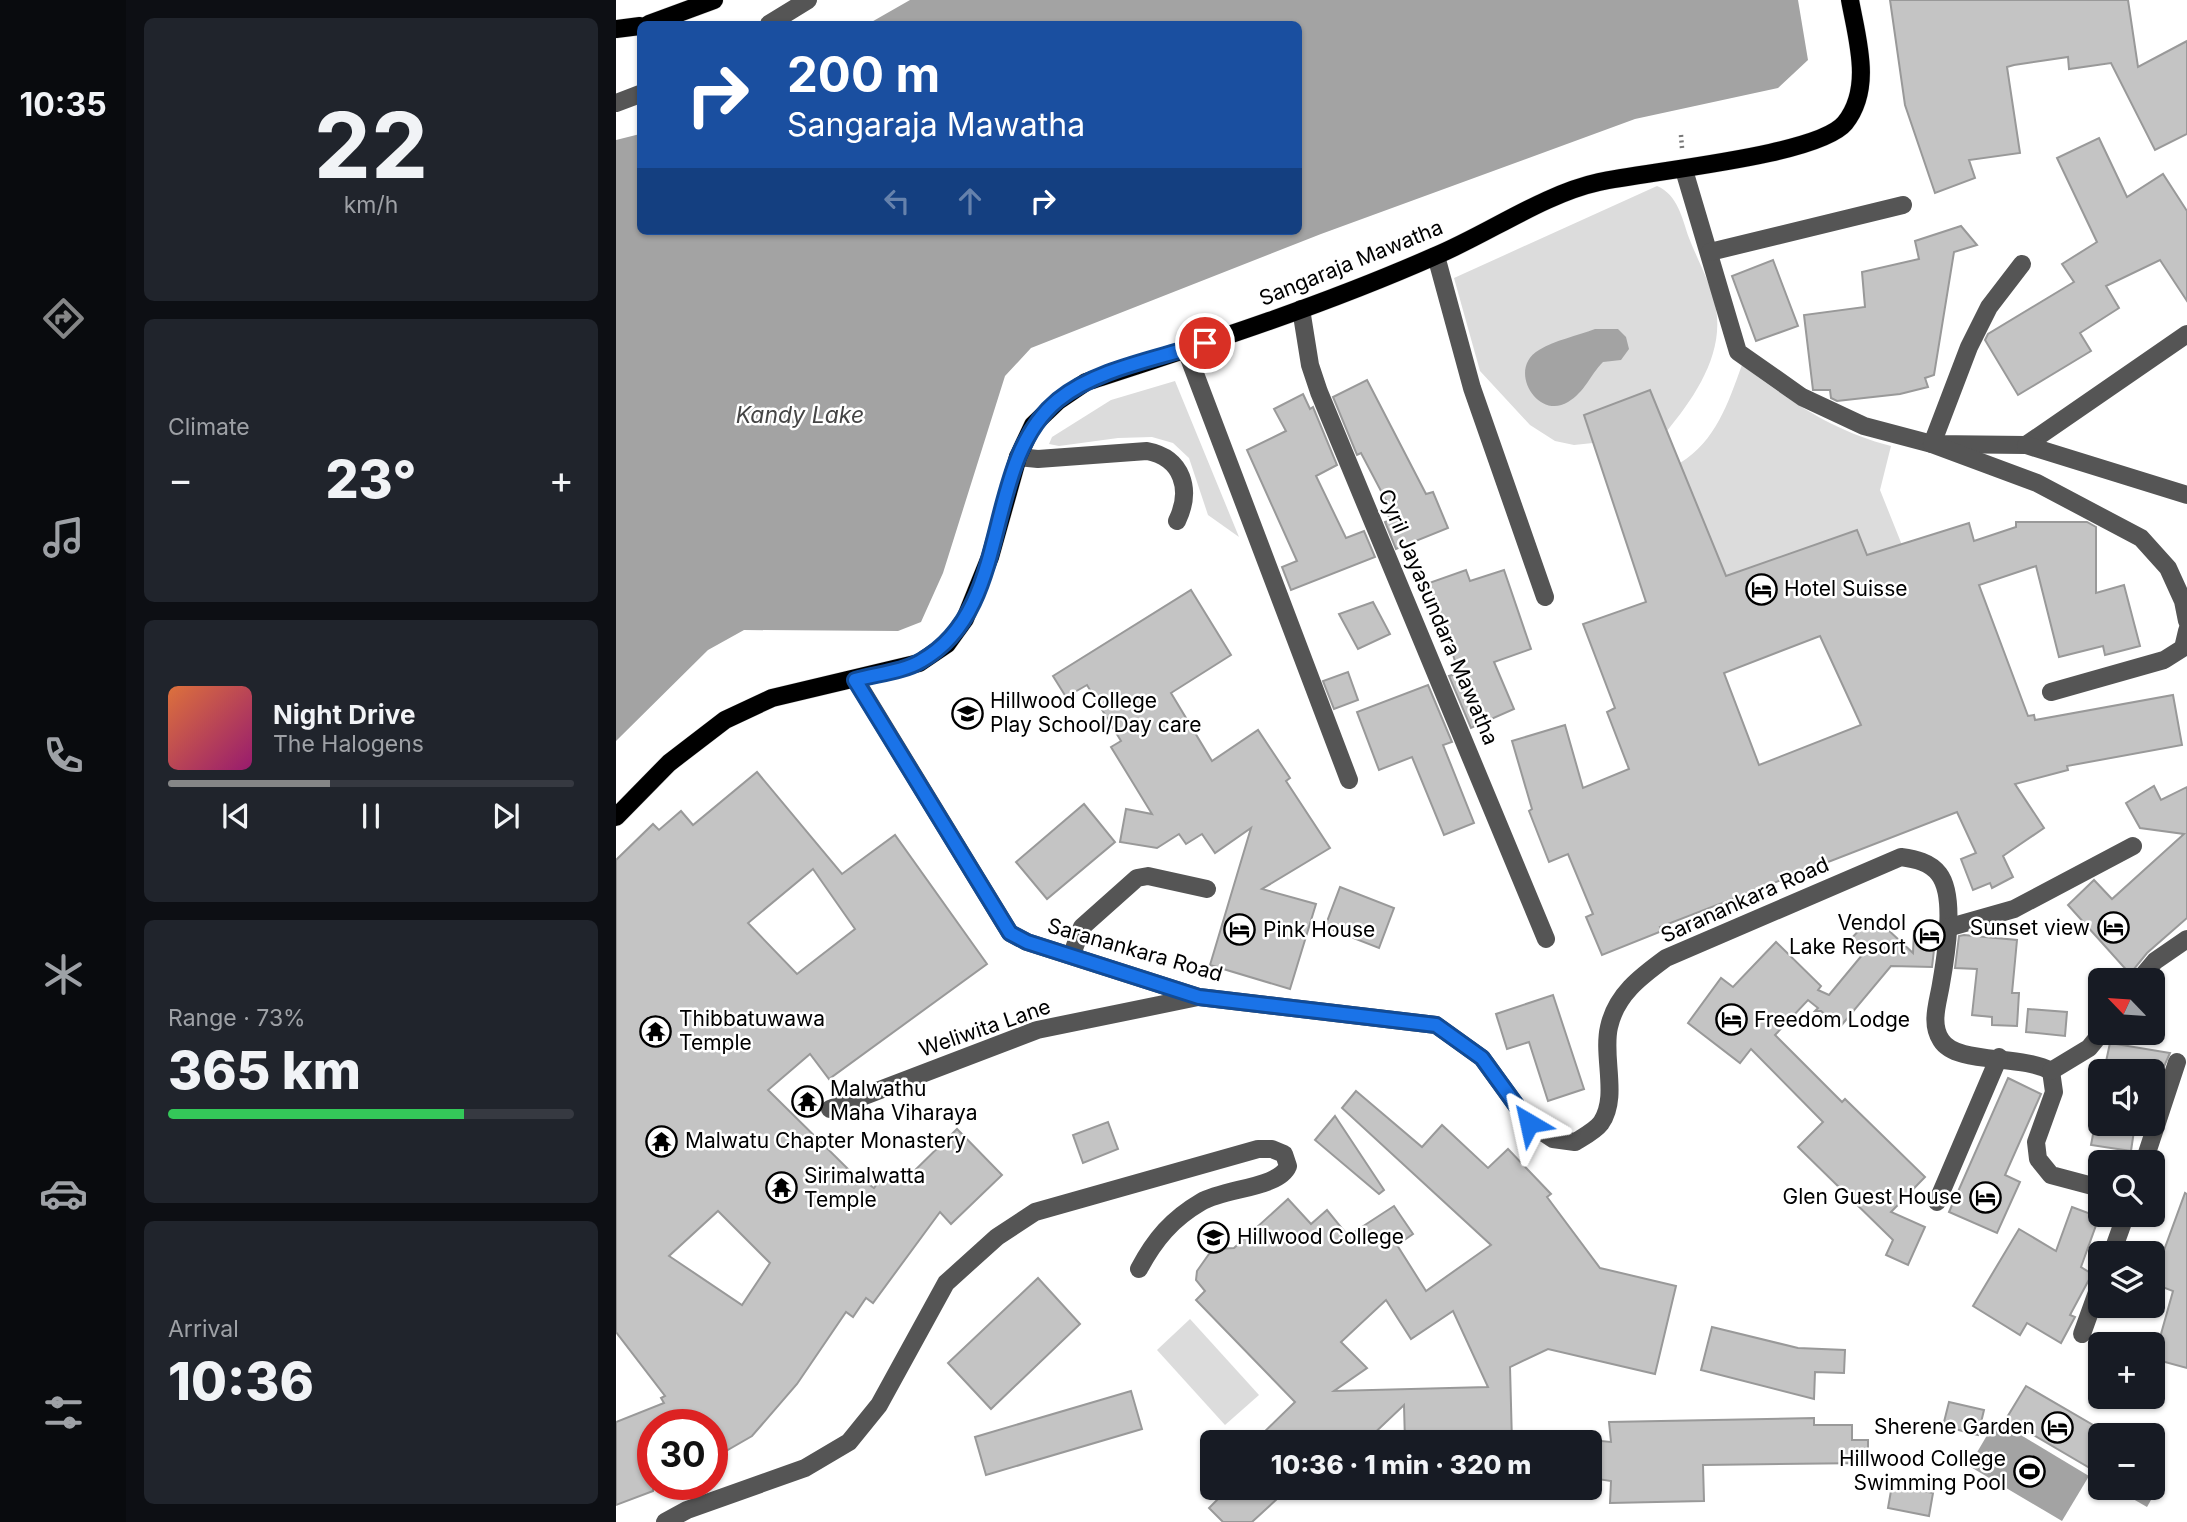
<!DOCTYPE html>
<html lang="en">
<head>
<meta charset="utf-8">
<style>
	:root { --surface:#171b24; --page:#20242c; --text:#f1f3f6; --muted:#9ea1a6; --line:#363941; --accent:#858687 }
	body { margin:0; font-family:Inter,sans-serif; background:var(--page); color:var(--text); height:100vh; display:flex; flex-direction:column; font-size:26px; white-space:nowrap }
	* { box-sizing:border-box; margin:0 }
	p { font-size:23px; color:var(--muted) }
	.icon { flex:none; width:38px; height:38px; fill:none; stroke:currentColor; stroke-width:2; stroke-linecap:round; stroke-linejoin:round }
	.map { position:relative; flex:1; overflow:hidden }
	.drawer { display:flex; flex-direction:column; gap:18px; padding:18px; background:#0d0f14; width:490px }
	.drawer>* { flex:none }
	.banner { position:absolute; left:21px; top:21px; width:665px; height:214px; border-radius:10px; box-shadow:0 2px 5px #0004; background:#1a4fa0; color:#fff; overflow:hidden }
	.needle { width:46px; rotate:295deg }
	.fabs { position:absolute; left:1472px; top:968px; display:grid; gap:14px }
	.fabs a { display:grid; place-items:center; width:77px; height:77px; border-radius:10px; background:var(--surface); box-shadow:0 2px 5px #0004; font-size:35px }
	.speed { position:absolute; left:21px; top:1409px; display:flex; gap:14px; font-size:35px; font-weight:700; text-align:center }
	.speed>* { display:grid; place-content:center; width:91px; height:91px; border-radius:50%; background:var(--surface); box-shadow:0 2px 5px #0004; line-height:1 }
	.speed .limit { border:10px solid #d22; background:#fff; color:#111 }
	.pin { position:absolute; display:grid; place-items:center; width:60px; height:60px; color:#fff; margin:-30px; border:4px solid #fff; border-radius:50%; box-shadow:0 2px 7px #0007 }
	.me { position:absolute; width:77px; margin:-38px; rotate:324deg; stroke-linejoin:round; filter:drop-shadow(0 0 5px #0008) }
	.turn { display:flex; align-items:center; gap:24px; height:147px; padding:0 35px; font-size:32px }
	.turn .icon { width:91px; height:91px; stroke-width:2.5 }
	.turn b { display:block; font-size:49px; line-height:60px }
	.lanes { display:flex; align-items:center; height:66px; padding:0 35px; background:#0003; justify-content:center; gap:35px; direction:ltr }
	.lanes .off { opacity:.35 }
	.big { font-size:52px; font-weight:800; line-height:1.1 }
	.drawer .card { flex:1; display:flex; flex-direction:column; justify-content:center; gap:10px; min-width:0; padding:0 24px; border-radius:10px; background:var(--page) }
	.drawer .dial { align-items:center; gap:0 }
	.dial b { font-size:91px; line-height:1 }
	.song { display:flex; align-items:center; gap:21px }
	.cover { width:84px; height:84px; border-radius:10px; background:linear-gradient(135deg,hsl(20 70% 55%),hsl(320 70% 35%)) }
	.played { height:7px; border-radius:4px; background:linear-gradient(90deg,var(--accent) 40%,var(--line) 40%) }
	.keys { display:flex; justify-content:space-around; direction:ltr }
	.heat { display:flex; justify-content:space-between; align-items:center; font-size:38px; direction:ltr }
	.charge { height:10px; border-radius:5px; background:linear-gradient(90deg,#34c759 73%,var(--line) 0) }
	.trip { position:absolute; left:584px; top:1430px; width:402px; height:70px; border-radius:10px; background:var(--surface); box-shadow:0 2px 5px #0004; font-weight:800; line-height:70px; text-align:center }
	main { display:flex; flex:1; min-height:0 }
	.tabs { display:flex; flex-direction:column; width:126px; justify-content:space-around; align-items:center; background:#090b0e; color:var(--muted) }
	.tabs .icon { width:49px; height:49px }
	.tabs .active { color:var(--accent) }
	.tabs b { font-size:32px; color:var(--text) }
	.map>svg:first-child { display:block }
	.green { fill:#dcdcdc }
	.water { fill:#a3a3a3 }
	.building { fill:#c4c4c4; stroke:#999; stroke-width:2; fill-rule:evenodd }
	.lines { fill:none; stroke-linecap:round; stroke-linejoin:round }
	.major-casing { stroke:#dbdbdb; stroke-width:19 }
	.path { stroke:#777; stroke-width:4.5; stroke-dasharray:2 3.5; stroke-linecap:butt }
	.minor { stroke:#555; stroke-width:18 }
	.major { stroke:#000; stroke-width:18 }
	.route-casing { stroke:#114b97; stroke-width:18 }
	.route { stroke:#1a73e8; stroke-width:12 }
	.labels { text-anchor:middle; stroke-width:5; stroke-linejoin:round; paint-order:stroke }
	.street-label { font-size:21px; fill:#000; stroke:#fff }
	.poi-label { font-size:21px; fill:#000; stroke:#fff; text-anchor:start }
	.water-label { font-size:23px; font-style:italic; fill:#444; stroke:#fff }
</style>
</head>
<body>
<main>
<nav class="tabs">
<b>10:35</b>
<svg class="icon active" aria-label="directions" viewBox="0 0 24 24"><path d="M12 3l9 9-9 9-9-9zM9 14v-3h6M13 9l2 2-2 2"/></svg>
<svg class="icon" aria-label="music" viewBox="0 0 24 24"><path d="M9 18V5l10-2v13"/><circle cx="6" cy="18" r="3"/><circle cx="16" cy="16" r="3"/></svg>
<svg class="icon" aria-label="phone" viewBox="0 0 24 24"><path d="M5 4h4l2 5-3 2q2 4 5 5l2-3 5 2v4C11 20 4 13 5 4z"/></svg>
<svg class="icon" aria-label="climate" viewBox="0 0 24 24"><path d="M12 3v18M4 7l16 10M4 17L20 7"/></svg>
<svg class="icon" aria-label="car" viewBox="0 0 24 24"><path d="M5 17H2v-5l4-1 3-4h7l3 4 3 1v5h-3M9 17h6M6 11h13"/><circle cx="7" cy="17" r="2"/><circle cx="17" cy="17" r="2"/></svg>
<svg class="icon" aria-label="filters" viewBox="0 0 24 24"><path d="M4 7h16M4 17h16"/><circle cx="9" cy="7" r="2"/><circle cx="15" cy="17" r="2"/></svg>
</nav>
<section class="drawer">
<div class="card dial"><b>22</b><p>km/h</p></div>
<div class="card"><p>Climate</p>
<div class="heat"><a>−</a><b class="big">23°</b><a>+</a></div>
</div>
<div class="card">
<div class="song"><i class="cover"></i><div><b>Night Drive</b><p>The Halogens</p></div></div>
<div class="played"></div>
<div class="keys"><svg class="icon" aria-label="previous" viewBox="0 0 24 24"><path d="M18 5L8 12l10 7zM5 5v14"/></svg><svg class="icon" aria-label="pause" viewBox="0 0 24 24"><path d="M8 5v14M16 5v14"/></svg><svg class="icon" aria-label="next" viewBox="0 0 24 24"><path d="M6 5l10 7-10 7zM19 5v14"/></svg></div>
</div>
<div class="card"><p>Range · 73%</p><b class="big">365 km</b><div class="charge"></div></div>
<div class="card"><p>Arrival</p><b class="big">10:36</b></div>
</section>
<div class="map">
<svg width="1571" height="1522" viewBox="0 0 1571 1522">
	<rect width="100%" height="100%" fill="#fff"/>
	<g class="green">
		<path d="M1041,186C1062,195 1066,218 1073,238C1082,261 1096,286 1100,309C1108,355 1078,398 1051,431L1034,390L968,415L977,443L958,445L939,441L914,425L864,371L838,278Z"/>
		<path d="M1126,365C1174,401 1216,431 1275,446L1264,490L1286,545L1295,606L1110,576L1064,463C1100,441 1112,403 1126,365Z"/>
		<path d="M559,381L623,537L592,515L573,458L557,443L536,437L502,438L443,446L433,444L436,437L495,400Z"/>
		<path d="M574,1319L643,1395L609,1425L541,1350Z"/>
	</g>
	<g class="water">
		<path d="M294,0H1182L1192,60L1162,88L1019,119L705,234L415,348L389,376L327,573L305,622L282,631L128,630L92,650L0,741V140L24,134V231H682V24H252Z"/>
		<path d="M979,329H1002L1010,337L1013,349L1005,360L987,362C974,375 969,392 952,402C922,421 890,369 923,350C939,340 961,336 979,329Z"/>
		<path d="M1380,1420L1473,1476L1446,1521L1353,1466Z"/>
		<path d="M1537,1482L1543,1486L1531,1507L1498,1488H1536Z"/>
	</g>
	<g class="building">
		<path d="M1274,0H1512L1522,67L1571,41V134L1539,150L1495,63L1453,69L1452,57L1398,65L1391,67L1404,153L1353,160L1359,178L1319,193L1289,105Z"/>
		<path d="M1483,138L1511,197L1547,174L1571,211V301L1544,260L1490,286L1503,308L1464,333L1475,351L1402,395L1369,340L1372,334L1458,282L1446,264L1481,242L1441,158Z"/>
		<path d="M1345,226L1361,245L1338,252L1318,375L1309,378L1312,387L1284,394L1221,401L1215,398L1214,390H1197L1188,315L1249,307L1246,272L1303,259L1299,241Z"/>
		<path d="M1157,260L1182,326L1140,341L1116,276Z"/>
		<path d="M751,380L810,494L817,492L832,528L780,549L769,522L774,520L770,509L774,508L745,453L741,455L717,397Z"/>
		<path d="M1034,390L1110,576L1241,530L1251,555L1353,523L1358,541L1400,527V522H1471L1480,527V593L1508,585L1524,646L1489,655L1487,646L1443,657L1420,566L1363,585L1412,716L1418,715L1419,720L1557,695L1566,745L1451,766L1452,770L1399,784L1428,828L1387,856L1397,877L1376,888L1374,883L1357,890L1345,859L1360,853L1341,812L1044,927L1046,931L986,955L970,917L977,914L952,854L933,862L913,811L916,809L896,741L949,725L967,788L1013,769L991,712L999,708L967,624L1030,602L968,415ZM1204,636L1245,725L1143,765L1108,673Z"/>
		<path d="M687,394L694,409L697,407L721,465L700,476L730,538L748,531L759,557L675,590L666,567L681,561L631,450L670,431L658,409Z"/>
		<path d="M850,570L854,581L888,570L915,649L878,662L898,709L855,728L833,676L843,673L813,583Z"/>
		<path d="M575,590L615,655L555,693L596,761L642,730L674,778L670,781L714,848L646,889L700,904L674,989L594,965L635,828L599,853L586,834L570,844L563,834L541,848L504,842L510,809L536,814L495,747L505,741L471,685L450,697L437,676Z"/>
		<path d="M757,602L774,634L742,649L723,614Z"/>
		<path d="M732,672L742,700L718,709L707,681Z"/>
		<path d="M812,685L836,742L827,745L858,823L828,835L796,757L763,770L741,712Z"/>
		<path d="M141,772L226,874L279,835L371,964L213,1079L194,1054L152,1090L234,1171L258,1188L270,1171L286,1183L341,1129L386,1175L335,1224L324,1212L257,1303L250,1298L237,1317L230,1312L181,1384L136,1436L96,1459V1424H37V1491L0,1505V1422L48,1403L45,1398L49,1396L0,1332V860L37,824L43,830L65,811L77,825ZM197,869L239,929L181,974L132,923ZM102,1211L154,1263L126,1305L53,1256Z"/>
		<path d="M1538,786L1545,800L1571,787V918L1531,953L1514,974L1452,905L1478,880L1496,899L1568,834L1524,828L1510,803Z"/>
		<path d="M468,804L499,842L431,899L400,862Z"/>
		<path d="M724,887L778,908L763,948L709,927Z"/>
		<path d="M1247,926L1270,928L1297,953L1298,931L1320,933L1316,967L1275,966L1224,1027L1205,1011H1199L1202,1008L1192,1000L1159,1035L1226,1102L1229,1099L1309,1177L1275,1212L1309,1227L1292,1265L1270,1255L1277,1240L1182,1147L1207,1122L1135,1049L1124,1063L1072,1023L1105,978L1117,987L1160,942L1205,986L1202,990L1213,995L1247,954L1233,941Z"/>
		<path d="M1348,935L1401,940L1396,993H1403L1401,1026L1376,1025V1017L1356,1015L1361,969L1339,968L1343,936Z"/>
		<path d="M937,995L968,1089L932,1101L913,1042L891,1049L880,1014Z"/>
		<path d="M1412,1009L1451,1012L1449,1036L1410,1032Z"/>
		<path d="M1494,1043L1554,1053L1546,1071H1488Z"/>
		<path d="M1392,1078L1425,1094L1389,1175L1404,1182L1381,1233L1333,1212Z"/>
		<path d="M740,1091L806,1147L826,1125L872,1168L892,1149L935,1194L931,1197L984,1268L1060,1286L1039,1374L932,1349L894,1367L896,1442H789L788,1405L749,1442H638L679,1402L580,1300L589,1291L580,1280L581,1271L593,1254L602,1249L618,1248L672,1199L695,1224L711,1210L732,1236L778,1206L797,1234L781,1245L810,1291L875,1245L726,1108ZM770,1300L795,1339L837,1311L872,1387L718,1391L751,1368L725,1342Z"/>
		<path d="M719,1116L768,1190L763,1194L699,1140Z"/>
		<path d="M492,1122L502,1149L467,1163L457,1135Z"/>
		<path d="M1479,1124H1519L1515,1151L1475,1145Z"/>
		<path d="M1569,1193L1571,1194V1368L1538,1359L1557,1291L1536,1283Z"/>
		<path d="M1456,1207L1483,1217L1465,1267L1476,1274L1454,1315L1459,1317L1445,1343L1411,1323L1404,1335L1357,1306L1403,1229L1440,1251Z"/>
		<path d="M422,1278L464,1324L375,1409L332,1363Z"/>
		<path d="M1096,1327L1182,1348L1229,1350L1228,1373L1199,1372L1198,1399L1085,1370Z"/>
		<path d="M1410,1386L1484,1429V1474L1390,1419Z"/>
		<path d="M515,1391L526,1429L370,1475L359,1437Z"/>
		<path d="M1333,1402L1368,1410L1362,1435L1327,1426Z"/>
		<path d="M1198,1418V1425H1236V1440H1252V1463L1087,1465L1088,1501L994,1503L995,1481L975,1478V1440L995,1442L993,1422Z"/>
		<path d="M1276,1485L1317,1493L1313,1516L1272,1508Z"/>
		<path d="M613,1488H673L636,1522H607L593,1508Z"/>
	</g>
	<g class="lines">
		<defs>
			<g id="major">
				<path d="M33,24L98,0"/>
				<path d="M0,29L24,26"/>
				<path d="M0,817L53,763L109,720L156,698L303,663L331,644L349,619L374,557L402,457L417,425L442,401L470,382C587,344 706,306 819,256C872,234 928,194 983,182C1031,171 1202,156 1229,123C1257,88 1241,39 1234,0"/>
			</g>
		</defs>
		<use href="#major" class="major-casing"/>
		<path class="path" d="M1065,135L1066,148"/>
		<g class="minor">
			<path d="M153,24L192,0"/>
			<path d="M0,103L24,94"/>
			<path d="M1068,170L1122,352L1186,397L1248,426L1316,444L1410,445L1571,334"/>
			<path d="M1094,252L1287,205"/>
			<path d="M820,256L856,388L929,597"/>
			<path d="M1406,264L1373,307L1353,347L1316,444L1421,483L1525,538L1552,568L1567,601L1571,621"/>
			<path d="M685,309L694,365L703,392L930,939"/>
			<path d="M570,350L733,780"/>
			<path d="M1410,445L1571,495"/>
			<path d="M402,457L422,459L531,451C567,458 576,490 561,521"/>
			<path d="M239,679L394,933L411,942L583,997L820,1025L866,1058L913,1123L937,1139L959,1142C967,1137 979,1131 985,1123C1003,1097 986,1057 993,1027C1000,995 1024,977 1050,958L1285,857C1299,859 1314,862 1323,874C1340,896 1330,956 1325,984C1322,1003 1314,1023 1325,1040C1340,1065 1404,1054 1435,1071"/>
			<path d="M1435,692L1548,660L1567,648L1571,631"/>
			<path d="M1331,928L1398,909L1517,846"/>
			<path d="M456,954L466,927L521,878L532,876L591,889"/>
			<path d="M1523,980L1539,961L1571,939"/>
			<path d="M1435,1071L1438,1092L1420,1142L1422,1159L1435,1175L1484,1188"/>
			<path d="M1435,1071L1473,1048L1486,1032"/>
			<path d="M214,1109L421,1030L582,997"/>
			<path d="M1528,1162L1561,1062"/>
			<path d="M1321,1202L1383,1057"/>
			<path d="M1496,1253L1510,1214"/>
			<path d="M1466,1334L1484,1284"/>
			<path d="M49,1522L71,1510L189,1468L233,1442L263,1405L330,1283L381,1237L419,1212L642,1149H656L668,1154L672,1166C663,1188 609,1188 585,1202C556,1219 539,1239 523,1269"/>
		</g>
		<use href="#major" class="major"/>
	</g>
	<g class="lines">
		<defs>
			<path id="route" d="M589,343C542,359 482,368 442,400C364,464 399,608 305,661C287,672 259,674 239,680L394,933L411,942L583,997L820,1025L866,1058L913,1123"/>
		</defs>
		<use href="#route" class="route-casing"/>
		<use href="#route" class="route"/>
	</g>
	<defs>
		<symbol id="hotel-ring" viewBox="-11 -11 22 22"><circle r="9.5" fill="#fff" stroke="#000" stroke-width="1.5"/><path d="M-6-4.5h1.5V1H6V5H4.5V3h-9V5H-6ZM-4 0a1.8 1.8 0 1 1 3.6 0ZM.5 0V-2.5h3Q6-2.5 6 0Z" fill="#000"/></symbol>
		<symbol id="school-ring" viewBox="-11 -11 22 22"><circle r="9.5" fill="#fff" stroke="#000" stroke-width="1.5"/><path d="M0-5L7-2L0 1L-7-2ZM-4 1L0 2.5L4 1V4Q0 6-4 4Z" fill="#000"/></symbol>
		<symbol id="temple-ring" viewBox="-11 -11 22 22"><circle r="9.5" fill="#fff" stroke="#000" stroke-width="1.5"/><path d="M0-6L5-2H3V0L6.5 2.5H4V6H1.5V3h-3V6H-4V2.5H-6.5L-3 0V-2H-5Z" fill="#000"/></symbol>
		<symbol id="stadium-ring" viewBox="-11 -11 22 22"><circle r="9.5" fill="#fff" stroke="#000" stroke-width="1.5"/><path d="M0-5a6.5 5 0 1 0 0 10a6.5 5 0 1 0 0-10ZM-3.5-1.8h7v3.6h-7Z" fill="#000"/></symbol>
	</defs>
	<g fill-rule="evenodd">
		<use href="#hotel-ring" x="1128" y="572" width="35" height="35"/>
		<use href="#school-ring" x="334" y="696" width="35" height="35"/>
		<use href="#hotel-ring" x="1480" y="910" width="35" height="35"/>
		<use href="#hotel-ring" x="606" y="912" width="35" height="35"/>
		<use href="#hotel-ring" x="1296" y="918" width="35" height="35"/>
		<use href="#hotel-ring" x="1098" y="1002" width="35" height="35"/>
		<use href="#temple-ring" x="22" y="1014" width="35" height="35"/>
		<use href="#temple-ring" x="174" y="1084" width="35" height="35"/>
		<use href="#temple-ring" x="28" y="1124" width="35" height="35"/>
		<use href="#temple-ring" x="148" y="1170" width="35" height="35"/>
		<use href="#hotel-ring" x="1352" y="1180" width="35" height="35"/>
		<use href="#school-ring" x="580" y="1220" width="35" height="35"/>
		<use href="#hotel-ring" x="1424" y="1410" width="35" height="35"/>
		<use href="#stadium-ring" x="1396" y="1454" width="35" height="35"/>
	</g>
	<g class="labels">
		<g class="street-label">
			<text transform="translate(735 263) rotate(-22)" y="7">Sangaraja Mawatha</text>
			<text transform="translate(822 617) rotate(67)" y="7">Cyril Jayasundara Mawatha</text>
			<text transform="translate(1129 900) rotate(-24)" y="7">Saranankara Road</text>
			<text transform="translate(519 950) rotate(16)" y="7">Saranankara Road</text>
			<text transform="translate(369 1028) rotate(-19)" y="7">Weliwita Lane</text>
		</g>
		<g class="poi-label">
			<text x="1168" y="596">Hotel Suisse</text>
			<text x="374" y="708">Hillwood College<tspan x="374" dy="24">Play School/Day care</tspan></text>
			<text x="1290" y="930" text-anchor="end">Vendol<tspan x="1290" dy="24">Lake Resort</tspan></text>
			<text x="1474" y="935" text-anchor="end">Sunset view</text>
			<text x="647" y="937">Pink House</text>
			<text x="63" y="1026">Thibbatuwawa<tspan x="63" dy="24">Temple</tspan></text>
			<text x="1138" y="1027">Freedom Lodge</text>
			<text x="214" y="1096">Malwathu<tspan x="214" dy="24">Maha Viharaya</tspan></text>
			<text x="69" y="1148">Malwatu Chapter Monastery</text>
			<text x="188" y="1183">Sirimalwatta<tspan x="188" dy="24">Temple</tspan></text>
			<text x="1346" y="1204" text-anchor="end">Glen Guest House</text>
			<text x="621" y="1244">Hillwood College</text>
			<text x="1419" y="1434" text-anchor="end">Sherene Garden</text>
			<text x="1390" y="1466" text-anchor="end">Hillwood College<tspan x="1390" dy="24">Swimming Pool</tspan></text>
		</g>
		<g class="water-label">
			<text x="184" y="423">Kandy Lake</text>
		</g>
	</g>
</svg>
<div class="fabs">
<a><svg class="needle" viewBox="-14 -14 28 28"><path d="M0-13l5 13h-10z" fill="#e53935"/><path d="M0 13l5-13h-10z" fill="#9ea1a6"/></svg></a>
<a><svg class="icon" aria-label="sound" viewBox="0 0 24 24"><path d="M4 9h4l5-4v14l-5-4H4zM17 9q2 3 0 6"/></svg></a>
<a><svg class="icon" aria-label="search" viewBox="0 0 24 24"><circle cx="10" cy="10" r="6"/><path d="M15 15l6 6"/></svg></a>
<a><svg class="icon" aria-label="layers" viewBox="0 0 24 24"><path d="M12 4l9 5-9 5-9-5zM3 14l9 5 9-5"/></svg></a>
<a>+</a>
<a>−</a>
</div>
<div class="speed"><div class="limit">30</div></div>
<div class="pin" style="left:589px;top:343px;background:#d93025"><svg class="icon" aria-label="arrive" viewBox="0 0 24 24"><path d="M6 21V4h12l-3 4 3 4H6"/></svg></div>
<svg class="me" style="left:913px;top:1123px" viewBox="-20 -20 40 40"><path d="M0-17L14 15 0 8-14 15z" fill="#1a73e8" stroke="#fff" stroke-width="4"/></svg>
<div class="trip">10:36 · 1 min · 320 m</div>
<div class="banner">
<div class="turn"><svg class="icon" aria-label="right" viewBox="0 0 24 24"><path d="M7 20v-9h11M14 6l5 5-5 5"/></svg><div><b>200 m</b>Sangaraja Mawatha</div></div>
<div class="lanes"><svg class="icon off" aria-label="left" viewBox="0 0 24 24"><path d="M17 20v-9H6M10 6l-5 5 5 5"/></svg><svg class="icon off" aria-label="ahead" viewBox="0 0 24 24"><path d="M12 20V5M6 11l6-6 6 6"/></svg><svg class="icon" aria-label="right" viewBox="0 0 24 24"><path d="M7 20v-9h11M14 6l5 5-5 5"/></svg></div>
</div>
</div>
</main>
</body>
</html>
